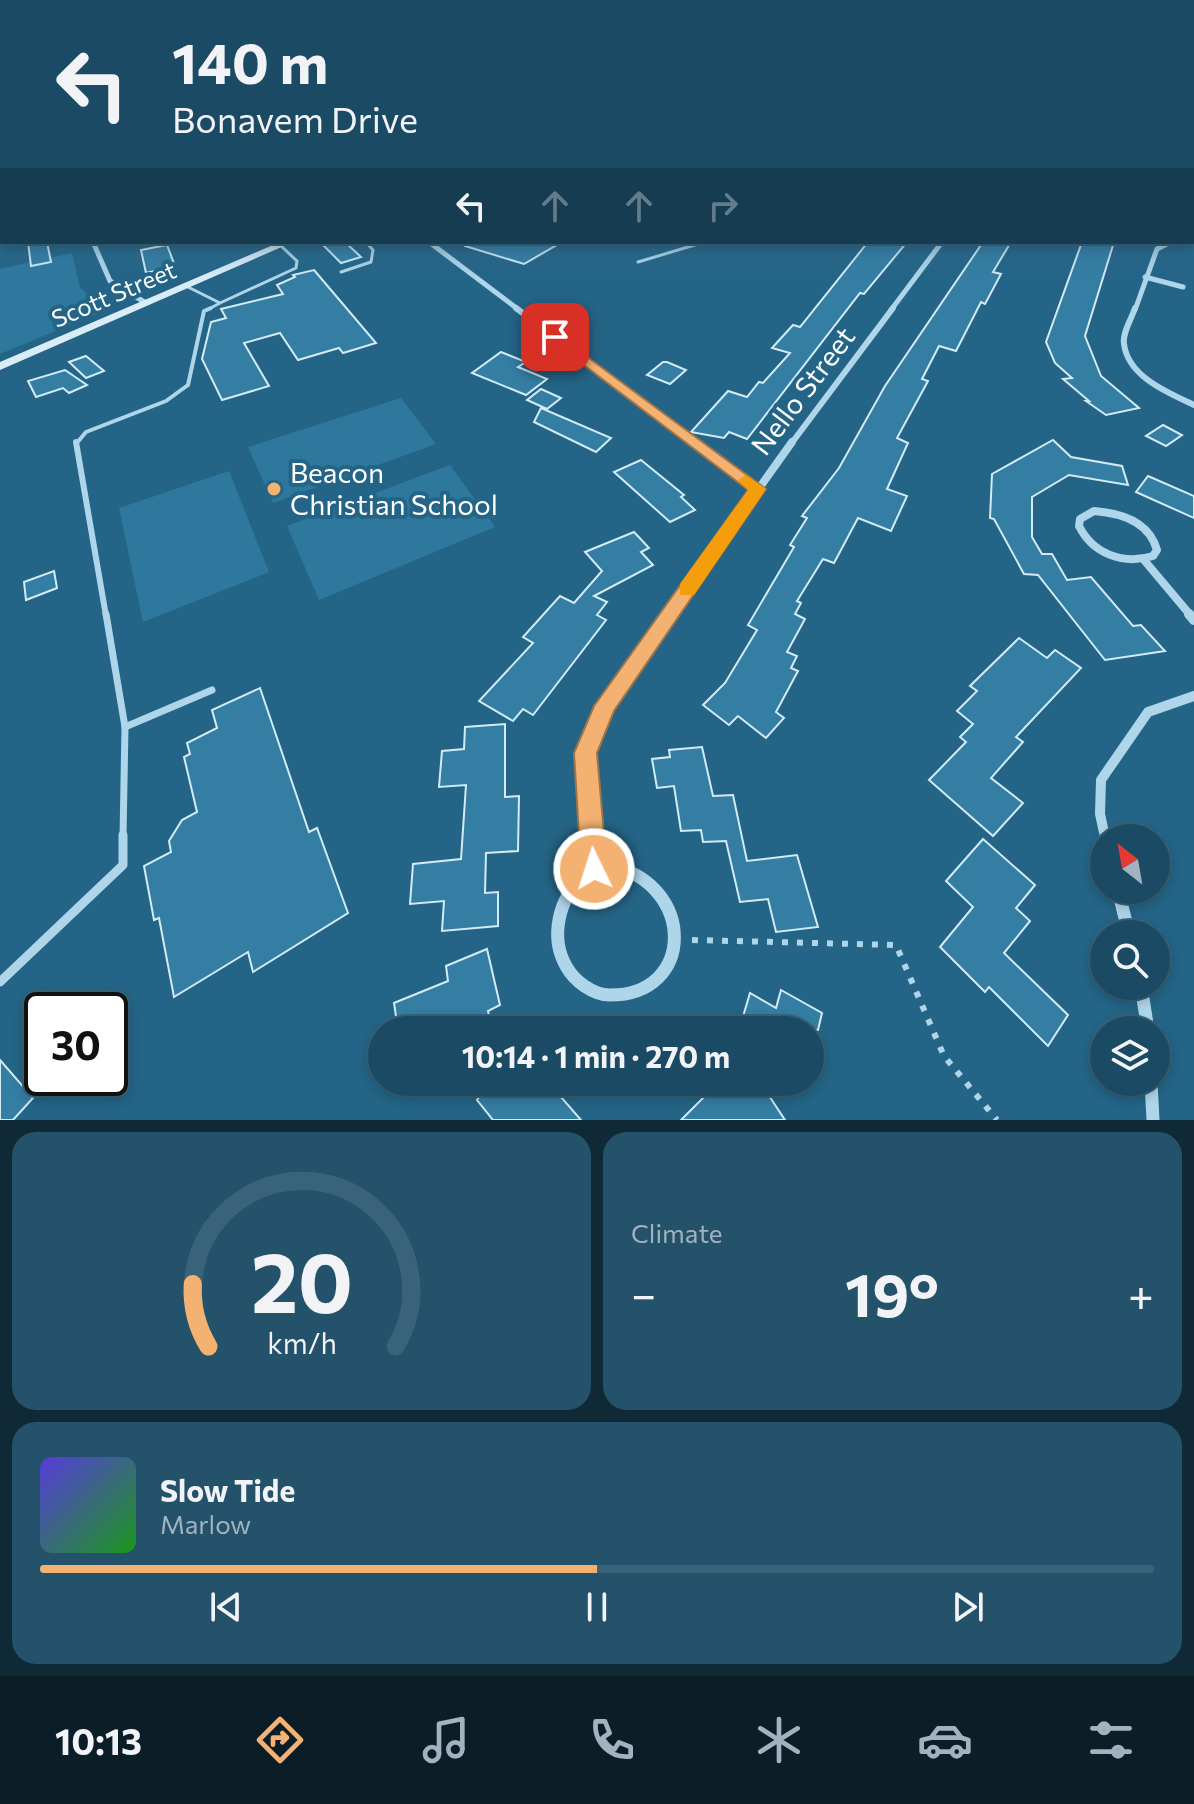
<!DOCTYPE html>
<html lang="en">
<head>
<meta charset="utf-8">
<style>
	:root { --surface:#1b4b64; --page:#24526a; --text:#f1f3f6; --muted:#a0b3bf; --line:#396378; --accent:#f3b272 }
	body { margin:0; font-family:Commissioner,sans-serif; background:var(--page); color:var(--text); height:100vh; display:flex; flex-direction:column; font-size:30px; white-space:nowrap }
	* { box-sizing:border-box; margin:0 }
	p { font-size:26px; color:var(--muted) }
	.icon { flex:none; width:44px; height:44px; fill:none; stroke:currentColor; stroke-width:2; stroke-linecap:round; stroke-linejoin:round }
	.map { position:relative; height:1120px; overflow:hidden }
	.panel { display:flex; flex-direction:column; gap:12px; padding:12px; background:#0f2937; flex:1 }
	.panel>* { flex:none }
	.top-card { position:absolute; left:0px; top:0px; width:1194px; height:244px; box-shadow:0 4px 12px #0003,0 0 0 2px var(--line); background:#1b4b64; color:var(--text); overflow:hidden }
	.needle { width:52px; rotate:329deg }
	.tools { position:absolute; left:1090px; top:824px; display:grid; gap:16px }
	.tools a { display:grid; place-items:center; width:80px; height:80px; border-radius:50%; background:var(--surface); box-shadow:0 4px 12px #0003,0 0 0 2px var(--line); font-size:40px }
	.speed { position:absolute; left:24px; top:992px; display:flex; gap:16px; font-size:40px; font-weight:700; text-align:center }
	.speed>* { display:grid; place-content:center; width:104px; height:104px; border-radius:50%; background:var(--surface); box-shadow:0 4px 12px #0003,0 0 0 2px var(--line); line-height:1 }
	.speed .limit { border:4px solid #111; border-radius:12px; background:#fff; color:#111 }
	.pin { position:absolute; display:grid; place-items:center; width:68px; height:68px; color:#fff; margin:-34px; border-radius:16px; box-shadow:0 4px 12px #0006 }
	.me { position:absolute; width:88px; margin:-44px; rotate:356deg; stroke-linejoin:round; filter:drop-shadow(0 0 6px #0008) }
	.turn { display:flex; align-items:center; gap:28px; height:168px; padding:0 40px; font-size:36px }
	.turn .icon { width:104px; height:104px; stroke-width:2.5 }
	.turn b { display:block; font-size:56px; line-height:68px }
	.lanes { display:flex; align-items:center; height:76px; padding:0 40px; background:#0003; justify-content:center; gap:40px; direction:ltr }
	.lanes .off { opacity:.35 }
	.big { font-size:60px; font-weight:700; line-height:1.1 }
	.panel .card { flex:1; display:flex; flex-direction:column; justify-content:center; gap:12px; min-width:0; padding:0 28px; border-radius:24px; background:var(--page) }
	.panel .dial { align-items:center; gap:0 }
	.dial svg { height:208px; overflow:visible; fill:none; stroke:var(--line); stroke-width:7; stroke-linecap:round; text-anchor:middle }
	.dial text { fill:var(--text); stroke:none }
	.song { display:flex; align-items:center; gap:24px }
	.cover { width:96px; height:96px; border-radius:12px; background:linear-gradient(135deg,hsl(250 70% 55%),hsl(120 70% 35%)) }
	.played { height:8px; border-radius:4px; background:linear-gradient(90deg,var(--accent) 50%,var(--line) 50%) }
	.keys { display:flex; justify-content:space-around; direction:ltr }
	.heat { display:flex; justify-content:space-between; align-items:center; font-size:44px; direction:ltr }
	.panel .tiles { flex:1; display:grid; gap:12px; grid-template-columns:1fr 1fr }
	.card:last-child { grid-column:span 2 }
	.trip { position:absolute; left:368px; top:1016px; width:456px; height:80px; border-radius:40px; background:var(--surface); box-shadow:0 4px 12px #0003,0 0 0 2px var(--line); font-weight:700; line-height:80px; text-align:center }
	.menu { display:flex; height:128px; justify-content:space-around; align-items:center; background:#0b1e28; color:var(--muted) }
	.menu .icon { width:56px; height:56px }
	.menu .on { color:var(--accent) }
	.menu b { font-size:36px; color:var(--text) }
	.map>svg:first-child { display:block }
	.green { fill:#2e789e }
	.building { fill:#347da3; stroke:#d2ebf7; stroke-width:2 }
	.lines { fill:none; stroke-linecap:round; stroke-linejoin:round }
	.path { stroke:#aed5e9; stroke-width:6; stroke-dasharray:6 9; stroke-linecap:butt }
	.service-far4 { stroke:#aed5e9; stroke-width:3 }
	.service-far3 { stroke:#aed5e9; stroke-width:4 }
	.service-far2 { stroke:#aed5e9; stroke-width:6 }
	.service-far1 { stroke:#aed5e9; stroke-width:7 }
	.service { stroke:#aed5e9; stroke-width:9 }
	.minor-far4 { stroke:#aed5e9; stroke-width:5 }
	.minor-far3 { stroke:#aed5e9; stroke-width:6 }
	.minor-far2 { stroke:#aed5e9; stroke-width:8 }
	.minor-far1 { stroke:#aed5e9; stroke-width:10 }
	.minor { stroke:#aed5e9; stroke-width:13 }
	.tertiary { fill:#aed5e9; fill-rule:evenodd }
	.secondary { fill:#d9ecf7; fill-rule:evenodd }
	.route { fill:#f3b272; stroke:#9e744a; stroke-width:2 }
	.slow { fill:#f59e0b }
	.poi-dot { fill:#f3b272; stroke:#246486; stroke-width:3 }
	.labels { text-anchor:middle; stroke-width:8; stroke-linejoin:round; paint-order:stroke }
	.far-street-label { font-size:24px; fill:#fff; stroke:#246486 }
	.street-label { font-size:28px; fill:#fff; stroke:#246486 }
	.poi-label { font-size:28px; fill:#fff; stroke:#246486; text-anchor:start }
</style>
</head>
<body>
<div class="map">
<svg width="1194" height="1120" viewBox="0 0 1194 1120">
	<rect width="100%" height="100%" fill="#246486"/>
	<g class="green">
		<path d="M72,253L80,288L107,310L0,354V269Z"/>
		<path d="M401,398L436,444L273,503L248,447Z"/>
		<path d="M450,465L495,527L319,600L287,526Z"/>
		<path d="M229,471L269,572L143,622L119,508Z"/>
	</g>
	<g class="building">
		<path d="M28,242H47L51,262L31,266Z"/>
		<path d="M320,242H345L361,257L341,263Z"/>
		<path d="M465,242H562L524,264L465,246Z"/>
		<path d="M868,242H907L864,294L860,293L747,439L729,432L724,438L691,432L728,391L747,397L759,382L763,383L790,353L772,348L793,325L800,327Z"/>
		<path d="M983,242H1011L993,272L1001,274L985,304L981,302L956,351L939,346L922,379L928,381L897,438L908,443L887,489L907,496L891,531L858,518L834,563L823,559L797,601L801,603L795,614L805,619L787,652L797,656L791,668L798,671L776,712L784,718L766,738L738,716L729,725L703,705L725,683L757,630L748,625L794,547L790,545L807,518L802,516L839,468L885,386Z"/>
		<path d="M1082,242H1114L1085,336L1101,376L1139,408L1106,415L1086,401H1089L1063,379L1072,378L1055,363L1046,342Z"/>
		<path d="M167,245L175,266L146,273L141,250Z"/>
		<path d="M314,270L376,343L343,353L339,348L298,360L280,333L244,343L269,386L222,400L202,359L211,322L226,318L221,309L283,294L277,285L295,277L293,275Z"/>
		<path d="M501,352L526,362L518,367L547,379L526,395L472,373Z"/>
		<path d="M86,356L104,371L86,378L69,362Z"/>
		<path d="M663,362H667L686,370L670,384L647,375Z"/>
		<path d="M65,370L87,385L69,393L63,388L36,397L28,381Z"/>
		<path d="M541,389L561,398L547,409L527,400Z"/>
		<path d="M541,408L611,438L596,452L534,422Z"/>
		<path d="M1163,425L1182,435L1166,446L1146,436Z"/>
		<path d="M1053,440L1071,457L1122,466L1128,485L1069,475L1032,497V537L1042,554H1052L1067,580L1091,577L1133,626L1141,625L1165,651L1105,660L1038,575L1024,574L994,519L990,518L992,474Z"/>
		<path d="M641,460L684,495L681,497L695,510L670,522L614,472Z"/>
		<path d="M1148,476L1194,496V518L1136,492Z"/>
		<path d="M634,532L649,548L641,552L653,565L594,596L607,602L597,615L606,620L533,715L523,709L513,721L479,701L533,643L523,637L560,596L574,603L602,571L585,552Z"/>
		<path d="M54,571L57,588L26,600L24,582Z"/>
		<path d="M1019,638L1047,658L1055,650L1081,668L1016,737L1023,742L991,778L1023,803L993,836L929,780L966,742L960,737L973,724L957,711L977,691L970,686Z"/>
		<path d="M260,688L309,832L317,828L348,913L253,972L248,952L174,997L159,918L154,920L144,866L171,852L169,841L182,820L197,812L184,757L190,754L187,743L217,728L212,710Z"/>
		<path d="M505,724V797L519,796L518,851L486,853L485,893L498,892V926L442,931L444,901L410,904L413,864L461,859L466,785L439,787L442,751L464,749L465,727Z"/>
		<path d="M702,747L713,796L733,795L747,861L797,855L818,927L776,932L768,899L740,902L726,841L703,842L701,830L681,831L674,786L657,788L652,759L670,757L669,750Z"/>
		<path d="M983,839L1035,885L1016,908L1030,921L1004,953L1068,1015L1048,1046L989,987L985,992L940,947L973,907L946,881Z"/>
		<path d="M487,949L500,1005L488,1011L492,1030H398L394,1003L448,981L446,966Z"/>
		<path d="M781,990L822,1013L818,1030H739L750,993L776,1008Z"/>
		<path d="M0,1060L33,1098L13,1120H0Z"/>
		<path d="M490,1082H548L581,1120H493L477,1100Z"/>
		<path d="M701,1082H760L785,1120H681L708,1093Z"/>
	</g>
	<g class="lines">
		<path class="path" d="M692,940L896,945L944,1056L997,1120"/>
		<g class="service-far4">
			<path d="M638,262L698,244L695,242"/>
			<path d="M341,272L371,262L373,250L366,242"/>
			<path d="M186,286L220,303L207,310"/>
			<path d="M220,303L296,268L297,261L280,245"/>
		</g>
		<path class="service-far3" d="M76,444L86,432L166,401L188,385L204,311L211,308"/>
		<path class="service-far2" d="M76,442L106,616"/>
		<g class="service-far1">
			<path d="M106,614L125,727L123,837"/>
			<path d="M125,727L212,690"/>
		</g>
		<path class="service" d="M0,982L123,865V835"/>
		<g class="minor-far4">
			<path d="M93,242L110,281L146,303"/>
			<path d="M429,242L519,310"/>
			<path d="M1145,277L1183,287"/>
			<path d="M891,310L942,242"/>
			<path d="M1135,310L1157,249L1171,242"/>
		</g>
		<g class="minor-far3">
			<path d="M516,308L697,444"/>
			<path d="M1135,308C1132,318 1122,333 1124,344C1128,377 1169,393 1194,405"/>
			<path d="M791,444L893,308"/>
		</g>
		<g class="minor-far2">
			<path d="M694,442L757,489"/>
			<path d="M1094,511C1121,513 1149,521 1157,550L1153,556C1123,565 1093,554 1079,526L1080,519Z"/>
			<path d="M1144,560L1191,616"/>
			<path d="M668,616L792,442"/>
		</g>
		<g class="minor-far1">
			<path d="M1189,614L1194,620"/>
			<path d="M592,837L585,753L605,706L669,614"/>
			<path d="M1105,837L1100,814L1101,780L1148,712L1194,696"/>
		</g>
		<g class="minor">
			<path d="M591,835L594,869"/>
			<path d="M612,866C695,885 696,995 610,995C593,995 574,981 566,966C550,938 558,897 584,878C591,872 603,870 612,866Z"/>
			<path d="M1118,890L1129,934"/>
			<path d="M1141,986L1148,1030"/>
			<path d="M1151,1082L1153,1120"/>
		</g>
		<rect class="tertiary" x="1192" y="217" width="2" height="4"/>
		<path class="secondary" d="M280,242H293L0,370V362Z"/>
	</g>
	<linearGradient id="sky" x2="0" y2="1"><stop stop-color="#14374a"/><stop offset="0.44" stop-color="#3f7295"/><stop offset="1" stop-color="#3f7295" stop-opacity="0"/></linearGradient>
	<rect width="1194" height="279" fill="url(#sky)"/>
	<path class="route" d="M555,333L766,489L614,711L597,753L607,869L604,878L594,882L585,878L581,869L574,753L594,706L748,490L551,340L549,337Z"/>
	<path class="slow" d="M746,475L766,489L694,595H680V584L748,490L738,480Z"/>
	<circle class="poi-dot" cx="274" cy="489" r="8"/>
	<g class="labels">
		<g class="far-street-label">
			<text transform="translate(114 295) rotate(-23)" y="8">Scott Street</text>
		</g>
		<g class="street-label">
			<text transform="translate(803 391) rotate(-53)" y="10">Nello Street</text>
		</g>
		<g class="poi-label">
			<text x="290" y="483">Beacon<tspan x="290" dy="32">Christian School</tspan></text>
		</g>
	</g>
</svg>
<div class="tools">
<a><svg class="needle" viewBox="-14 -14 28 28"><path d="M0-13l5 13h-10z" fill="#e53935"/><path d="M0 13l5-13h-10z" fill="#a0b3bf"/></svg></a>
<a><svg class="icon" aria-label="search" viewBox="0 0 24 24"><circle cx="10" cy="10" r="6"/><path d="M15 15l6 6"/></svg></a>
<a><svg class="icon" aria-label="layers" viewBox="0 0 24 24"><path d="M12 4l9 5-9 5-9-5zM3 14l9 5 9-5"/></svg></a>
</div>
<div class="speed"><div class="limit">30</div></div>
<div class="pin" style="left:555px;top:337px;background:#d93025"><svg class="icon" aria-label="arrive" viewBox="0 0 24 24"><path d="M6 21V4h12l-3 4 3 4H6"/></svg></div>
<svg class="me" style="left:594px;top:869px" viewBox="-20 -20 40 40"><circle r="17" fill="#f3b272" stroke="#fff" stroke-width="3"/><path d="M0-11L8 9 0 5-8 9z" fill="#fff"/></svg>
<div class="trip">10:14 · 1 min · 270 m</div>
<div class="top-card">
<div class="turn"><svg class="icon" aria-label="left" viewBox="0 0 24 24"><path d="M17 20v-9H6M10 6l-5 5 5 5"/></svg><div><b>140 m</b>Bonavem Drive</div></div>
<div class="lanes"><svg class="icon" aria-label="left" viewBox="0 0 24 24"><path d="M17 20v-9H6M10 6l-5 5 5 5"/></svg><svg class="icon off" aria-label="ahead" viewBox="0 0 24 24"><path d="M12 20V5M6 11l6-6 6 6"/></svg><svg class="icon off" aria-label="ahead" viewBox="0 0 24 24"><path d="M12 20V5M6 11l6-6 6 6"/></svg><svg class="icon off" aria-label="right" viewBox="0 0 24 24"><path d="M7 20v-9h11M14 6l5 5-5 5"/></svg></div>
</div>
</div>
<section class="panel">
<div class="tiles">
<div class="card dial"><svg viewBox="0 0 100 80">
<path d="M14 69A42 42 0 1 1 86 69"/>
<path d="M14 69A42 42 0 0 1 8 45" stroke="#f3b272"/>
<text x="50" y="56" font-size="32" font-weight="700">20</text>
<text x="50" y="72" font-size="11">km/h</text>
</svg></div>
<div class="card"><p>Climate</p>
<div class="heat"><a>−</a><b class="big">19°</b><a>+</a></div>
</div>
<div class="card">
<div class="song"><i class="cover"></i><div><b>Slow Tide</b><p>Marlow</p></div></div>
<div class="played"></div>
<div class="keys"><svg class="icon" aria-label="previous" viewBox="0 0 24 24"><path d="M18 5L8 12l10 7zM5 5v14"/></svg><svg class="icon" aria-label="pause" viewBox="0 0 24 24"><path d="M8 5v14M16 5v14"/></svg><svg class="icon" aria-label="next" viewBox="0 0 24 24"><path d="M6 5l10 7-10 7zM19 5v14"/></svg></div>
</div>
</div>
</section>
<nav class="menu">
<b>10:13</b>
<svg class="icon on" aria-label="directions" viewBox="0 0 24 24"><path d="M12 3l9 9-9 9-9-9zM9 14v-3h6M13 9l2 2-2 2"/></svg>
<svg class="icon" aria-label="music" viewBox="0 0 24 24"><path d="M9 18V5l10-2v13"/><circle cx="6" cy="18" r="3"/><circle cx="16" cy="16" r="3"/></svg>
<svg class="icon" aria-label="phone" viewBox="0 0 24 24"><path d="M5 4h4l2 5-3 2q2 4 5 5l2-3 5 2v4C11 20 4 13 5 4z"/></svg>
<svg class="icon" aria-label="climate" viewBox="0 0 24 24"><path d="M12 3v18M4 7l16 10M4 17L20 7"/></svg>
<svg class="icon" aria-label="car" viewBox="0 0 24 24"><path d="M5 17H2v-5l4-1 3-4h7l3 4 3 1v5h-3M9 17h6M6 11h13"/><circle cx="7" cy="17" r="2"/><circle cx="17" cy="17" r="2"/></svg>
<svg class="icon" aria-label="filters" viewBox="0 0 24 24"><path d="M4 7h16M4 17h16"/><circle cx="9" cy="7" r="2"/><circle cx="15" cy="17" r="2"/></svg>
</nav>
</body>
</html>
